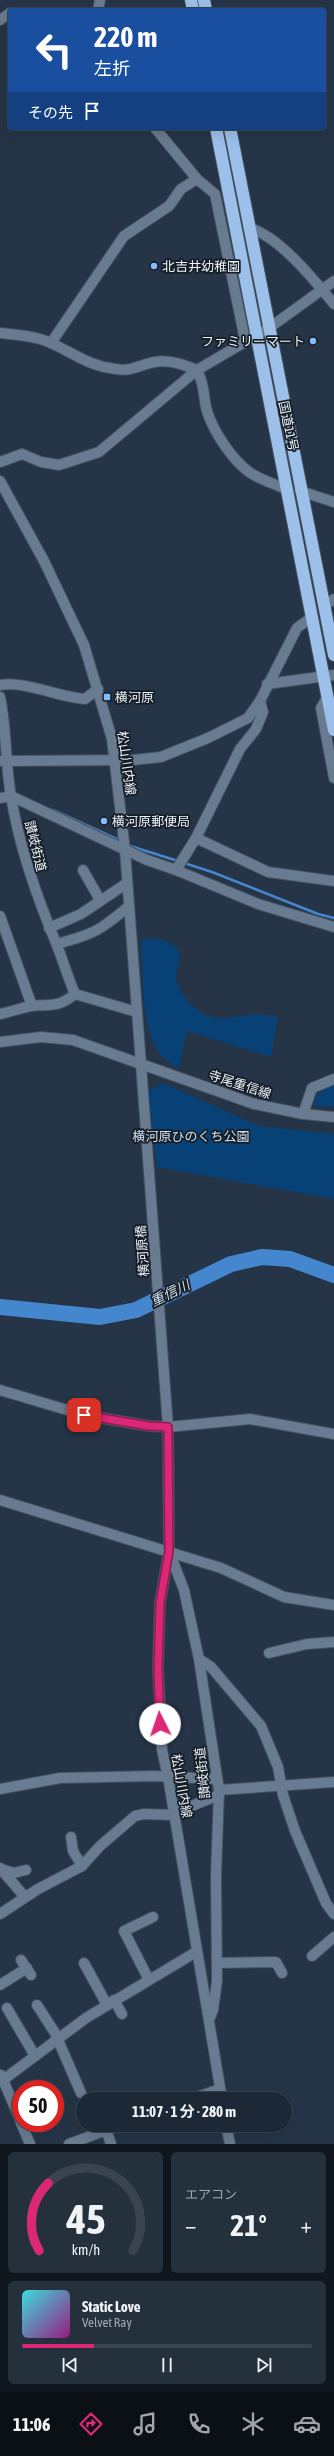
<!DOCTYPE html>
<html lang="ja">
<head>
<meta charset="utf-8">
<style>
	:root { --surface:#1c2835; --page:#25303d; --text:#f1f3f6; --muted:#a0a6ad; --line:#3a4450; --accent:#db2777 }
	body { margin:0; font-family:"Asap Condensed","Noto Sans JP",sans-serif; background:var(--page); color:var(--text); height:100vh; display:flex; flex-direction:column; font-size:15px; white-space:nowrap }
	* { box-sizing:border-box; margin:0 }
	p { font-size:13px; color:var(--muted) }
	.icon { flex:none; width:22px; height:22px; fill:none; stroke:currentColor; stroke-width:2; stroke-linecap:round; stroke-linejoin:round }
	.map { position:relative; height:2144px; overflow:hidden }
	.panel { display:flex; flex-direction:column; gap:8px; padding:8px; background:#0f161d; flex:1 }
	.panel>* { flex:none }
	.top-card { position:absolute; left:8px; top:8px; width:318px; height:122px; border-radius:4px; box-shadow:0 4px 16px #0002,0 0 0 1px var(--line); background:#1a4fa0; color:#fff; overflow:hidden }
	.speed { position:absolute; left:12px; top:2080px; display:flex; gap:8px; font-size:20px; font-weight:700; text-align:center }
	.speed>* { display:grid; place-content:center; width:52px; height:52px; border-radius:50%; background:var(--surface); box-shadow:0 4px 16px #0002,0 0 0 1px var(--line); line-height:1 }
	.speed .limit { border:6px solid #d22; background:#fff; color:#111 }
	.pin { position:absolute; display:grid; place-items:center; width:34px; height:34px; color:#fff; margin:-17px; border-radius:8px; box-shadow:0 2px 6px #0006 }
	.me { position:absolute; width:44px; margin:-22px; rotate:356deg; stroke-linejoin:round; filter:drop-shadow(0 0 3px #0008) }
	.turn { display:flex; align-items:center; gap:14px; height:84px; padding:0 20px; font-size:18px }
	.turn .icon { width:52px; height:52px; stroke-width:2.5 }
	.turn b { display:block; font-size:28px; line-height:34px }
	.then { display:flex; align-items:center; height:38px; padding:0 20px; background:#0003; gap:8px; font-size:15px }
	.big { font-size:30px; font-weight:700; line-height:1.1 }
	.panel .card { flex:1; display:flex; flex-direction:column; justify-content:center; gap:6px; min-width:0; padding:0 14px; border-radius:6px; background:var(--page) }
	.panel .dial { align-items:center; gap:0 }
	.dial svg { height:104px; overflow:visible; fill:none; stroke:var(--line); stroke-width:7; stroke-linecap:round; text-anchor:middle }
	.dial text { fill:var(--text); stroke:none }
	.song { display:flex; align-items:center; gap:12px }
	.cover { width:48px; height:48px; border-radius:6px; background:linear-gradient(135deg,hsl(180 70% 55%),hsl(310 70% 35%)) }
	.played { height:4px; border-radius:2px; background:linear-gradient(90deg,var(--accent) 25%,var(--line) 25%) }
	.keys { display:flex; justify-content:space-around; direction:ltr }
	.heat { display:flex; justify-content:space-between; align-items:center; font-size:22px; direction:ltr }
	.panel .tiles { flex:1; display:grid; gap:8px; grid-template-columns:1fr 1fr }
	.card:last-child { grid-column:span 2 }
	.trip { position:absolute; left:76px; top:2092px; width:216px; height:40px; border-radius:20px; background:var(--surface); box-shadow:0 4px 16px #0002,0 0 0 1px var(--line); font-weight:700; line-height:40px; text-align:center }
	.menu { display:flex; height:64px; justify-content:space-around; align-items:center; background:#0b1015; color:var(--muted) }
	.menu .icon { width:28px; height:28px }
	.menu .current { color:var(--accent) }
	.menu b { font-size:18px; color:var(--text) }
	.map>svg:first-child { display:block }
	.green { fill:#084176 }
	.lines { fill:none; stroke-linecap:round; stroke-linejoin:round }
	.stream { stroke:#4587ce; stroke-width:2.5 }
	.river { stroke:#4587ce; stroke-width:16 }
	.street-casing { stroke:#43505e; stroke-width:12 }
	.secondary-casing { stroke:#43505e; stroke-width:12 }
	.highway-casing { stroke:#43505e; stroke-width:14 }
	.street { stroke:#697b90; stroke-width:10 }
	.secondary { stroke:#697b90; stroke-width:10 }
	.highway { stroke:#9cc0ea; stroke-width:12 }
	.route-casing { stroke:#8e194d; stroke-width:10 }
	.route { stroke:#db2777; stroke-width:7 }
	.poi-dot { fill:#84bcfb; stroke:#151c24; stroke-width:1.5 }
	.labels { text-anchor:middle; stroke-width:3.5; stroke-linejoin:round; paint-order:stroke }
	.poi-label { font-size:13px; fill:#ecf4fd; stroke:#151c24; text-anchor:start }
	.street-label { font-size:13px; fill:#ecf4fd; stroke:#151c24 }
	.park-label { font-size:13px; fill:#d1e1f4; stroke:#151c24 }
	.water-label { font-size:14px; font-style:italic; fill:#cfdff2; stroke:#151c24 }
</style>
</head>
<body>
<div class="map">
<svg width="334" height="2144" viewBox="0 0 334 2144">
	<rect width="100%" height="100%" fill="#253547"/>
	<g class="green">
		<path d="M151,938C161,939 179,943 180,956C180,963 175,970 176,977C178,993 196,1013 211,1017C224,1021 235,1016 248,1015C258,1013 268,1015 278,1016L271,1057L187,1031L179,1068C137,1053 144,977 141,940Z"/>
		<path d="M163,1083L259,1126L334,1134V1199L157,1167L148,1091Z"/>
		<path d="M334,1084V1107L317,1106L314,1104L318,1093Z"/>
	</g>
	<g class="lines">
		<g class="stream">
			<path d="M53,810L121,841"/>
			<path d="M127,845L178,861"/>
			<path d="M184,863L212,872L318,914L334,918"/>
		</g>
		<path class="river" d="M0,1307L100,1317L136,1310L231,1264L262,1257L290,1259L334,1275"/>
		<defs>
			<g id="street">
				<path d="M98,10L100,0"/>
				<path d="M0,20L10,13"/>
				<path d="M155,128L197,179L215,194L245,340"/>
				<path d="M249,228C278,235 315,281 334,304"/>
				<path d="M0,333C18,335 35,336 51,343C75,354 89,366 116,369C132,372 141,364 155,362C169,359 184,365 197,370C207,390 202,398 208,414C215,434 232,459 249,472C260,480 276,484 288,490"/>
				<path d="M51,343L124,236L169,206L181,189L197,179"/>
				<path d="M0,462L22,454L41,462L59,465L99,452L197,370L269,328L334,281"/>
				<path d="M300,491L334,502"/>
				<path d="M325,605L334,599"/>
				<path d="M267,684L334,675"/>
				<path d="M0,685C28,681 57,697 85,699L98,689"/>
				<path d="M328,696L321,708L334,778"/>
				<path d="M0,697C7,730 5,763 11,796C19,847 36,895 56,943C63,960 68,978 75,994"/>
				<path d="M0,761L133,760L161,757L208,738L248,718L260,701L297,628L312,617"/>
				<path d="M0,798L11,796L147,860L176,870L258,904L334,927"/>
				<path d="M196,838L268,872L334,881"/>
				<path d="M83,870L100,900"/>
				<path d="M176,870L196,838L240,749L256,729L263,712L260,701"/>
				<path d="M0,916L32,1006"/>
				<path d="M49,928L81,914L127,883"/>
				<path d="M57,944C93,934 100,931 129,906"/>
				<path d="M75,994L137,1012"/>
				<path d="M0,1014C10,1012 21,1008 31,1006C51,1004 58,1008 75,994"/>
				<path d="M303,1114L312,1088L334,1079"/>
				<path d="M0,1390L84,1415L149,1426L168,1427L250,1419L334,1434"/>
				<path d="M169,1551L184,1590L199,1659L219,1790L216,1875L217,1981L213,2010L209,2020"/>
				<path d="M269,1653L307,1644L334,1642"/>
				<path d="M199,1659L211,1667L261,1726L278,1767L283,1795L295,1831L326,1903L334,1914"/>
				<path d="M0,1789L60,1778L153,1776L217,1779"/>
				<path d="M219,1790L334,1782"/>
				<path d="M174,1813L219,1795"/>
				<path d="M71,1837L73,1851L82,1866"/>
				<path d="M0,1868L25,1897"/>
				<path d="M1,1869L14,1873L26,1870"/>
				<path d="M0,1914L38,1889L82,1866L100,1846L135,1816L144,1814L174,1815"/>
				<path d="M312,1956L334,1937"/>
				<path d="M21,1960L31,1975"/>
				<path d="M84,1963L107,2005"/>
				<path d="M217,1963L276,1962L282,1973"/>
				<path d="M149,1980L124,1931L153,1917"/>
				<path d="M0,1985L27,1968"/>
				<path d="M114,2000L122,2014"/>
				<path d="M37,2005L55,2033L81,2093"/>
				<path d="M7,2008L35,2056"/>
				<path d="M1,2075L21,2122"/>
				<path d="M3,2080L86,2018L196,1952"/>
				<path d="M21,2123L30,2144"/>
				<path d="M106,2130L111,2144"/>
			</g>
			<g id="secondary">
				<path d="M0,481L44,561L84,645L112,739L125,850L168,1427L169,1551L160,1603L158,1669L162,1750L168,1777L222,2099"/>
				<path d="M0,1042L41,1037L73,1040L254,1104L303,1114L334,1117"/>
				<path d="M0,1500L221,1568L284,1597L334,1605"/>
				<path d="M192,2099L220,2089"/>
				<path d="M226,2125L230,2144"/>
				<path d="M69,2144L120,2125"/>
			</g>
			<g id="highway">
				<path d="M191,0L193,10"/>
				<path d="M204,0L206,10"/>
				<path d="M216,128L334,730"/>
				<path d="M230,128L334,655"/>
			</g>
		</defs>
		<use href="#street" class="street-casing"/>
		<use href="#secondary" class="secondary-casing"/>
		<use href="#highway" class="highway-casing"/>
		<use href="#street" class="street"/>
		<use href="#secondary" class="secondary"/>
		<use href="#highway" class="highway"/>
	</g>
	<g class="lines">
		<defs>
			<path id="route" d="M84,1415L149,1426L168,1427L169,1551L160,1603L158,1669L160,1724"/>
		</defs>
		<use href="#route" class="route-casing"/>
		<use href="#route" class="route"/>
	</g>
	<g class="poi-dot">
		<circle cx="154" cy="266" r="4"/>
		<circle cx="313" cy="341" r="4"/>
		<rect x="103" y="693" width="8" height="8" rx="2"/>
		<circle cx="104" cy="821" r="4"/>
	</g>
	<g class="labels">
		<g class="poi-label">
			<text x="162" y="271">北吉井幼稚園</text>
			<text x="305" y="346" text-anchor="end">ファミリーマート</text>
			<text x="115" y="702">横河原</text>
			<text x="112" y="826">横河原郵便局</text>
		</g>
		<g class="street-label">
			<text transform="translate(289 426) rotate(78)" y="5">国道11号</text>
			<text transform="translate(127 763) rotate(82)" y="5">松山川内線</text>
			<text transform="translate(36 846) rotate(76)" y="5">讃岐街道</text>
			<text transform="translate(240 1084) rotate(18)" y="5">寺尾重信線</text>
			<text transform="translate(142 1251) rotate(-94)" y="5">横河原橋</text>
			<text transform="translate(202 1773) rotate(-96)" y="5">讃岐街道</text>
			<text transform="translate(182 1786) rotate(80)" y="5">松山川内線</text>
		</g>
		<g class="park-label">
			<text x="191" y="1141">横河原ひのくち公園</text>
		</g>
		<g class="water-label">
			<text transform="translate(170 1293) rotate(-26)" y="5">重信川</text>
		</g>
	</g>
</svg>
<div class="speed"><div class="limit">50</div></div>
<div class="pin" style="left:84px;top:1415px;background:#d93025"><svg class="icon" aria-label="arrive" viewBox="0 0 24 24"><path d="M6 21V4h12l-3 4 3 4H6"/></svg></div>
<svg class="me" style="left:160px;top:1724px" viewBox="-20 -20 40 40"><circle r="19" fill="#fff"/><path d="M0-13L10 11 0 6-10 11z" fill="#db2777"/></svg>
<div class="trip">11:07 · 1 分 · 280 m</div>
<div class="top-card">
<div class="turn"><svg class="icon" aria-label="left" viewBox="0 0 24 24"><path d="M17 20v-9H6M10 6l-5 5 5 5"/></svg><div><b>220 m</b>左折</div></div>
<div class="then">その先<svg class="icon" aria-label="arrive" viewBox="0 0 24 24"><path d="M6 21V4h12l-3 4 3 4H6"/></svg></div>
</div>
</div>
<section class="panel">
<div class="tiles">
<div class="card dial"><svg viewBox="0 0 100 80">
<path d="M14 69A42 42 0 1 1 86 69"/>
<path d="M14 69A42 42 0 0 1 21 17" stroke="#db2777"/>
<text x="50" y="56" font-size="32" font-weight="700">45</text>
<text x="50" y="72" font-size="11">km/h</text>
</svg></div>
<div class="card"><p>エアコン</p>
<div class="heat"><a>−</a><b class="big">21°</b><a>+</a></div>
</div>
<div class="card">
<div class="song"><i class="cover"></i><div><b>Static Love</b><p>Velvet Ray</p></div></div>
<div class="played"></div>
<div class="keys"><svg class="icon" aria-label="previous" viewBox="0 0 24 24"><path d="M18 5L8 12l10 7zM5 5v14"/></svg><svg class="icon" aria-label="pause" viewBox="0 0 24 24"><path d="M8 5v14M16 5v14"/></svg><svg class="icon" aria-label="next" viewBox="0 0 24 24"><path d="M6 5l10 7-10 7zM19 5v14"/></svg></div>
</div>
</div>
</section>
<nav class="menu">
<b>11:06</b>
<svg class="icon current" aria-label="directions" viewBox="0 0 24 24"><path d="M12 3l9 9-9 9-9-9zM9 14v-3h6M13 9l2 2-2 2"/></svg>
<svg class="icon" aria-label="music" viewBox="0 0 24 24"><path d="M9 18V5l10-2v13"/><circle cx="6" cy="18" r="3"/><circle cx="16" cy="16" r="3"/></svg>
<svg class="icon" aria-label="phone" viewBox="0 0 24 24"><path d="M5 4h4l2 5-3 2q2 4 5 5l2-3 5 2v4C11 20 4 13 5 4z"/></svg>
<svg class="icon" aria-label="climate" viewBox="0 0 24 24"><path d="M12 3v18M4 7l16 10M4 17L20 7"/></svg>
<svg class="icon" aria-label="car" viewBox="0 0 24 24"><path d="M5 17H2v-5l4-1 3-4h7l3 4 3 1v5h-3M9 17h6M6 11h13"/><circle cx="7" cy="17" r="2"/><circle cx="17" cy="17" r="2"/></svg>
</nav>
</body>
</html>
